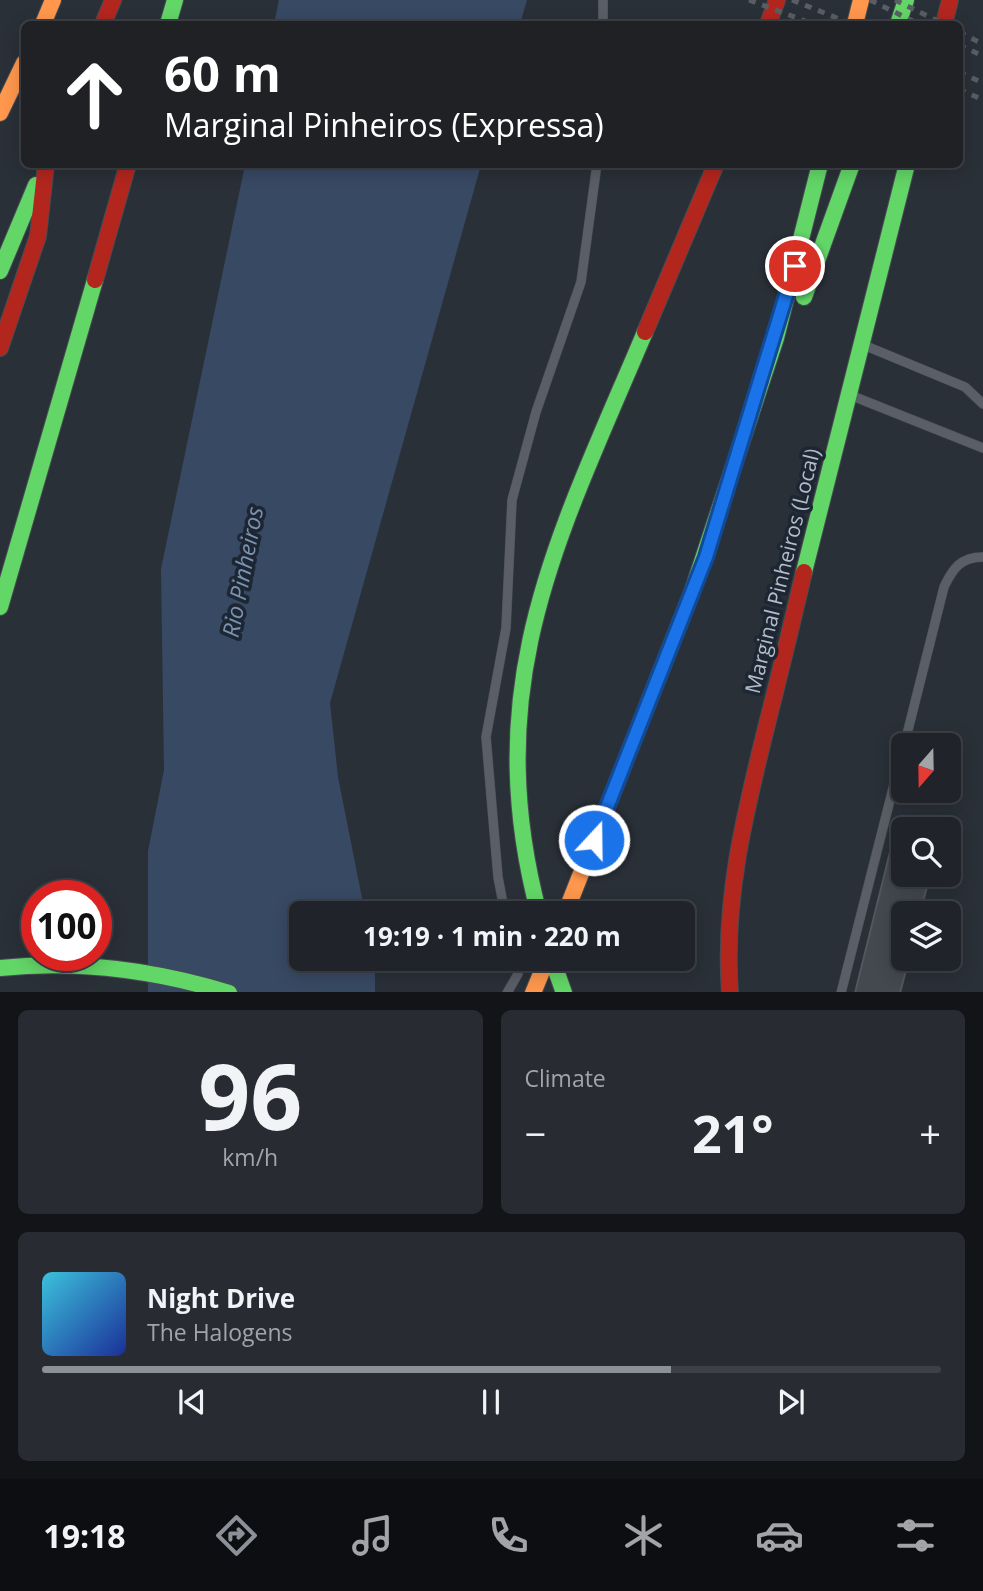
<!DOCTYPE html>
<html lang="en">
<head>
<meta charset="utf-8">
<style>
	:root { --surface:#20242a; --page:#282c32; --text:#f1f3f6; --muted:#a2a4a8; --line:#3d4147; --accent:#8c9099 }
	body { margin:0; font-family:"Open Sans",sans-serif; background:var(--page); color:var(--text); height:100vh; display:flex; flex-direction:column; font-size:26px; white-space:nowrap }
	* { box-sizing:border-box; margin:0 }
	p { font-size:23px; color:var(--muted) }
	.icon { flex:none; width:38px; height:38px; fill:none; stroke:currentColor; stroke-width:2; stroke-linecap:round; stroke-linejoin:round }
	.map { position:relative; height:992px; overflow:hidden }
	.drawer { display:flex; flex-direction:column; gap:18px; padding:18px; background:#121417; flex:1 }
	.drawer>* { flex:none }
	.top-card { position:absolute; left:21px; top:21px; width:942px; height:147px; border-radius:10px; box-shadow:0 4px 18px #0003,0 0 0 2px var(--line); background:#202124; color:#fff; overflow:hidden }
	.needle { width:46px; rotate:200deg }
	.controls { position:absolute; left:891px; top:733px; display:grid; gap:14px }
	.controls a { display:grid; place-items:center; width:70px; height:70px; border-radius:10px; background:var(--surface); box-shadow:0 4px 18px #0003,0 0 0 2px var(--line); font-size:35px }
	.speed { position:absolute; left:21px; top:880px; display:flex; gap:14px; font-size:35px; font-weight:700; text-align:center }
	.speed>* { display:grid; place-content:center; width:91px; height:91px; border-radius:50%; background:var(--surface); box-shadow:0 4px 18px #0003,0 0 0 2px var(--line); line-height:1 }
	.speed .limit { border:10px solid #d22; background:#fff; color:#111 }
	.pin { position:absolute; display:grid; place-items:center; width:60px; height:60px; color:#fff; margin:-30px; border:4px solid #fff; border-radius:50%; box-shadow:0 2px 7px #0007 }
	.me { position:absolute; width:77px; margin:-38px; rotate:21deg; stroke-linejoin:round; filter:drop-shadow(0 0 5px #0008) }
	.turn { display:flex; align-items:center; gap:24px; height:147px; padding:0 28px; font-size:32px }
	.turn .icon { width:91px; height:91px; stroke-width:2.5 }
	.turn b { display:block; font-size:49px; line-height:60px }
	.big { font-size:52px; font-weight:700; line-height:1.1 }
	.drawer .tile { flex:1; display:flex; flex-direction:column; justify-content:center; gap:10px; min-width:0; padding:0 24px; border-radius:10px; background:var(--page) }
	.drawer .dial { align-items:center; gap:0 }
	.dial b { font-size:91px; line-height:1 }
	.song { display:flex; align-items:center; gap:21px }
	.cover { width:84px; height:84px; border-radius:10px; background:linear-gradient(135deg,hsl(190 70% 55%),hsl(230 70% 35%)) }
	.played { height:7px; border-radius:4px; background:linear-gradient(90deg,var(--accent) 70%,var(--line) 70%) }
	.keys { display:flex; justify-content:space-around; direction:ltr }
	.heat { display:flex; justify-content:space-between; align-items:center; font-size:38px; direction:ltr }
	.drawer .tiles { flex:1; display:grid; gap:18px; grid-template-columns:1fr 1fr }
	.tile:last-child { grid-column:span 2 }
	.trip { position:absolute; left:289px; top:901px; width:406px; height:70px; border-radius:10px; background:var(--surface); box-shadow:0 4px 18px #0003,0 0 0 2px var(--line); font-weight:700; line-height:70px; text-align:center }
	.dock { display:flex; height:112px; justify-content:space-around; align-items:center; background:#0d0e11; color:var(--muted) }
	.dock .icon { width:49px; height:49px }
	.dock .on { color:var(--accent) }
	.dock b { font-size:32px; color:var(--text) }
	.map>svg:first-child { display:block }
	.water { fill:#384963 }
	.building { fill:#444950; stroke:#52575f; stroke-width:2 }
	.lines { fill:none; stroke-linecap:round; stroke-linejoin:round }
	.lane-casing { stroke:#484c53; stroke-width:10 }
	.fast-casing { stroke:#474c53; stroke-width:18 }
	.slow-casing { stroke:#474c53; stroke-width:18 }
	.jam-casing { stroke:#474c53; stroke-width:18 }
	.lane { stroke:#5a5e66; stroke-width:9 }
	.fast { stroke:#63d668; stroke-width:16 }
	.slow { stroke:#ff974d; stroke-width:16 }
	.jam { stroke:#b3261e; stroke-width:16 }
	.rail { stroke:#595d64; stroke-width:5; stroke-dasharray:7 7; stroke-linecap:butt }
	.route-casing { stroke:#114b97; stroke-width:18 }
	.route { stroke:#1a73e8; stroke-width:12 }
	.labels { text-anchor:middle; stroke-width:7; stroke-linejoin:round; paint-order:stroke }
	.street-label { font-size:21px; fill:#b4bcc9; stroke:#1d2633 }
	.water-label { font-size:23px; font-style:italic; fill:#7c92b1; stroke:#1d2633 }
</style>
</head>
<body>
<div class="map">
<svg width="983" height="993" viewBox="0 0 983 993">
	<rect width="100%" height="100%" fill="#2a3038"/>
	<g class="water">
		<path d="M279,0H527L520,24H274Z"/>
		<path d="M245,165H481L330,703L338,777L365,913L301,914V959H375V992L148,993V851L164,770L161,569Z"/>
	</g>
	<path class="building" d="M892,844L903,847V875H930L920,914H903V959H909L900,993H855Z"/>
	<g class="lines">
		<defs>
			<g id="lane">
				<path d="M603,0V24"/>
				<path d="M866,346L965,387L983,404"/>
				<path d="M855,397L983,448"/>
				<path d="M904,746L944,587C953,568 961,557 983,557"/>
				<path d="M505,914L498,877L486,737L506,628L512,500L536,412L581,282L597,164"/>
				<path d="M507,993L518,974L515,959"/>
				<path d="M841,993L903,749"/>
			</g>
			<g id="fast">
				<path d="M168,24L175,0"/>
				<path d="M898,24L906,0"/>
				<path d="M0,271L36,185"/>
				<path d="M804,297L852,164"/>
				<path d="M804,572L907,164"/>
				<path d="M692,592L776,338L820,164"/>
				<path d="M0,607L95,280"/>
				<path d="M539,914C478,684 558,538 645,332"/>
				<path d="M552,959L564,993"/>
				<path d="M0,968C79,960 154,970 229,993"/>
			</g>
			<g id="slow">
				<path d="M43,24L53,0"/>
				<path d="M855,24L861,0"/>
				<path d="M0,113L24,63"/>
				<path d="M565,914L692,592"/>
				<path d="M533,993L547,959"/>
			</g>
			<g id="jam">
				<path d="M103,24L113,0"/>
				<path d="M768,24L777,0"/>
				<path d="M944,24L950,0"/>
				<path d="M95,280L128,164"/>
				<path d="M645,332L716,164"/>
				<path d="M0,348L38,236L46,164"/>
				<path d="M730,993C723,900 745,813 767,724C780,673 792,623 804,572"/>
			</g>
		</defs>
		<use href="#lane" class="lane-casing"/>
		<use href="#fast" class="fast-casing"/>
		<use href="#slow" class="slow-casing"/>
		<use href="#jam" class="jam-casing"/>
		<use href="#lane" class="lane"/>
		<use href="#fast" class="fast"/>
		<use href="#slow" class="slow"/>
		<use href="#jam" class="jam"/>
		<g class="rail">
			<path d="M749,0L813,24"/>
			<path d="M792,0L852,24"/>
			<path d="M870,0L919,24"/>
			<path d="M895,0L944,24"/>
			<path d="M959,32L983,44"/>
			<path d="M959,45L983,56"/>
			<path d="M959,72L983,83"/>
			<path d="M959,89L983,100"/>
		</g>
	</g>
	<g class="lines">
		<defs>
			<path id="route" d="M594,840L706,557L795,266"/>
		</defs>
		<use href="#route" class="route-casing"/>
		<use href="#route" class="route"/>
	</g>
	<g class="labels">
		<g class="street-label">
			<text transform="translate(783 571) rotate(-76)" y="7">Marginal Pinheiros (Local)</text>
		</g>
		<g class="water-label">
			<text transform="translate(243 572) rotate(-79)" y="8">Rio Pinheiros</text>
		</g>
	</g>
</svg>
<div class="controls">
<a><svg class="needle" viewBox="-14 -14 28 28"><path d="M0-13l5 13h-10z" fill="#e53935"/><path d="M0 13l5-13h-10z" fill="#a2a4a8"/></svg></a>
<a><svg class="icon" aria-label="search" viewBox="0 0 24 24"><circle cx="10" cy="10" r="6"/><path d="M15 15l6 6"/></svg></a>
<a><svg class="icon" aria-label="layers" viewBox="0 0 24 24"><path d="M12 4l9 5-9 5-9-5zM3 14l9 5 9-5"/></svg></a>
</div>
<div class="speed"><div class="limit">100</div></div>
<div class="pin" style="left:795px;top:266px;background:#d93025"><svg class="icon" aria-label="arrive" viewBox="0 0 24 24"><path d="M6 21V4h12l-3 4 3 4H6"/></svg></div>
<svg class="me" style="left:594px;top:840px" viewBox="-20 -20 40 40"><circle r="17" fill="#1a73e8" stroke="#fff" stroke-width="3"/><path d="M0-11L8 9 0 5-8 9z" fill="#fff"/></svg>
<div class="trip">19:19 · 1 min · 220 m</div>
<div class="top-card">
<div class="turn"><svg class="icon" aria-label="ahead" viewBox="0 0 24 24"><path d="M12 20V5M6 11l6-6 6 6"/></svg><div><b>60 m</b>Marginal Pinheiros (Expressa)</div></div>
</div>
</div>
<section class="drawer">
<div class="tiles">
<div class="tile dial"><b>96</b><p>km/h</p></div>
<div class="tile"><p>Climate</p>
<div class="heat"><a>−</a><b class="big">21°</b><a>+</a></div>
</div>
<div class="tile">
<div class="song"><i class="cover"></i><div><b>Night Drive</b><p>The Halogens</p></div></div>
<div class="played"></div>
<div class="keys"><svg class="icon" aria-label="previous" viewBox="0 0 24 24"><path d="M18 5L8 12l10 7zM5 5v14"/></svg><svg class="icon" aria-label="pause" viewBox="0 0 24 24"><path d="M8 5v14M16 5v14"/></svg><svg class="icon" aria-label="next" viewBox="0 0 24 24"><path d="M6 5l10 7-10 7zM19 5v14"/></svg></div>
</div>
</div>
</section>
<nav class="dock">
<b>19:18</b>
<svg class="icon on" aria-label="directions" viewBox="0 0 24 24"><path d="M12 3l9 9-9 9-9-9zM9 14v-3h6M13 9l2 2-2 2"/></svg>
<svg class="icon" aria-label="music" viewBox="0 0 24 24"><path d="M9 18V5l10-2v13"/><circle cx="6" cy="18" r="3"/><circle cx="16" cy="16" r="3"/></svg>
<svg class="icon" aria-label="phone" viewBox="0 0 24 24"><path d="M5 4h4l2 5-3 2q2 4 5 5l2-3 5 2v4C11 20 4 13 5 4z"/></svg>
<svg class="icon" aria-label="climate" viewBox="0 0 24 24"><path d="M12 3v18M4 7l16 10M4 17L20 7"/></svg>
<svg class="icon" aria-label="car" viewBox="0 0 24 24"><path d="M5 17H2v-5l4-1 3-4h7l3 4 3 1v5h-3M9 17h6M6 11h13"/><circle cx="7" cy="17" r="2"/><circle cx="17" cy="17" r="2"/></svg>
<svg class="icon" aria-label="filters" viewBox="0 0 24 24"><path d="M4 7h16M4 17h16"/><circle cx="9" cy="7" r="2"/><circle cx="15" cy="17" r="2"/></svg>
</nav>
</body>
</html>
